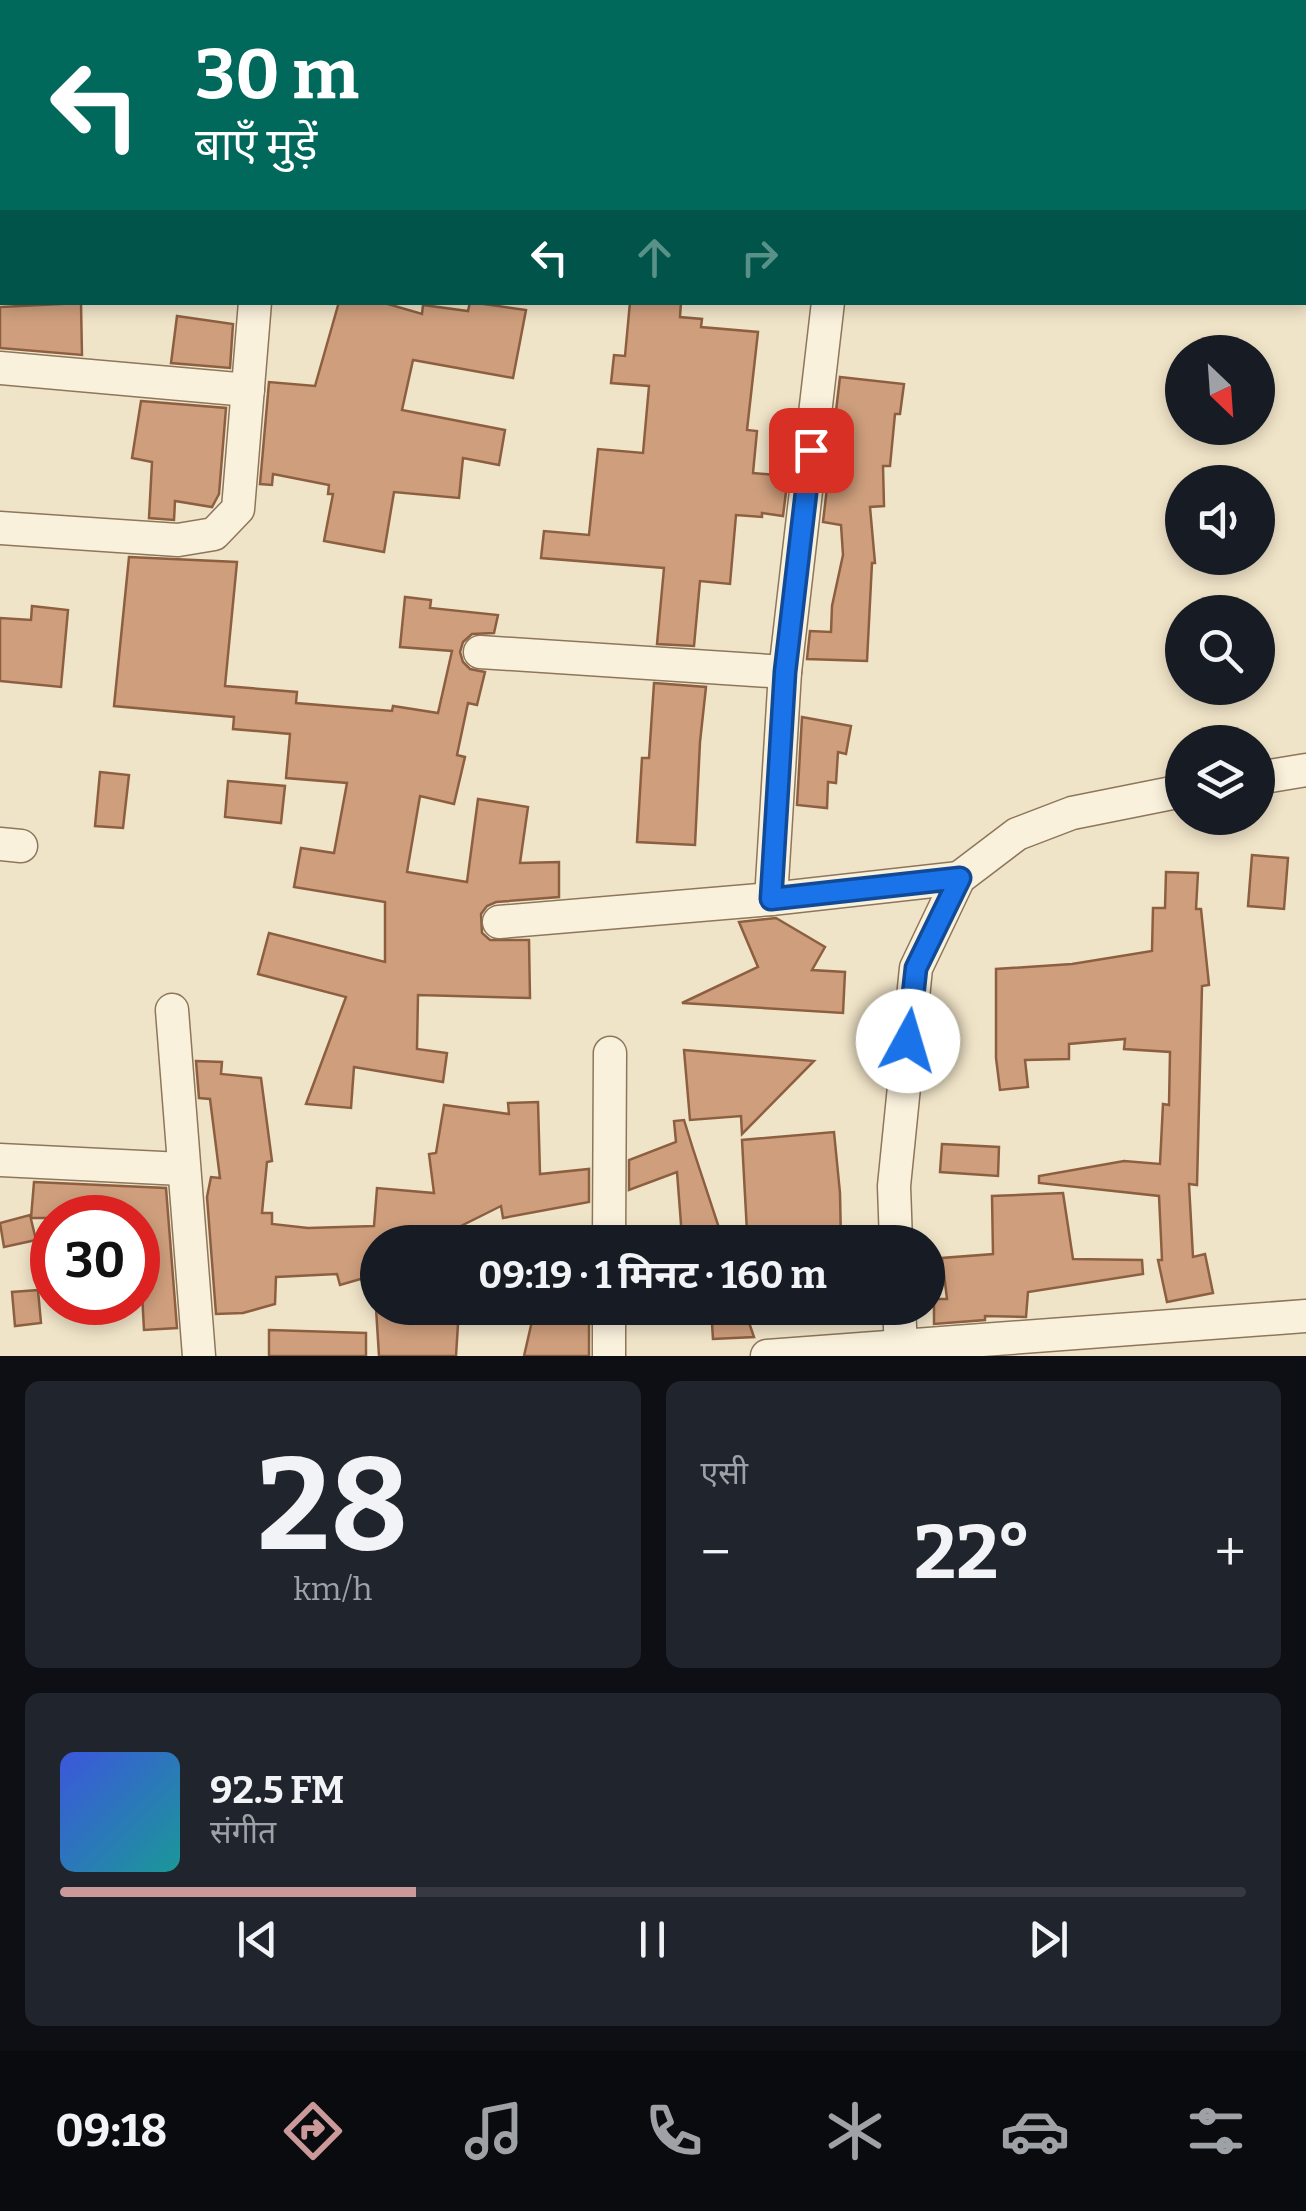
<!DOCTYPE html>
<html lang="hi">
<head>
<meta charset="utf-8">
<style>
	:root { --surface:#171b24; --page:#20242c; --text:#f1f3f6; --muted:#9ea1a6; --line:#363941; --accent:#cc999b }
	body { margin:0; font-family:Bitter,"Noto Sans Devanagari",serif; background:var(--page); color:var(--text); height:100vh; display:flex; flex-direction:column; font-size:38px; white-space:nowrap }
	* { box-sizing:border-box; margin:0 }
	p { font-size:32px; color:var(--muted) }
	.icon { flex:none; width:55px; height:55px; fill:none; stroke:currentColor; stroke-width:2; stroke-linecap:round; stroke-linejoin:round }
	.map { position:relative; height:1356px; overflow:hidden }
	.details { display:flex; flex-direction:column; gap:25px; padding:25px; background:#0d0f14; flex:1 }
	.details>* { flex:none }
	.banner { position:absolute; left:0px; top:0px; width:1308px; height:305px; box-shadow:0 5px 15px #0003; background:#00695c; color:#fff; overflow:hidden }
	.needle { width:65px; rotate:155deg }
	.tools { position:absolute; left:1165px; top:335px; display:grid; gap:20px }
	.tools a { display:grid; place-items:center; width:110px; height:110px; border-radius:50%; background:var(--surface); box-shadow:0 5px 15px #0003; font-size:50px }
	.speed { position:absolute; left:30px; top:1195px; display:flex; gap:20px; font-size:50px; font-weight:700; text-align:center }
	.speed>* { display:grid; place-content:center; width:130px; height:130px; border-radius:50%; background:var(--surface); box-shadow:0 5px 15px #0003; line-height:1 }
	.speed .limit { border:15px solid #d22; background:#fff; color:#111 }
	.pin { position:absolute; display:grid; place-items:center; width:85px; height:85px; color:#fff; margin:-42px; border-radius:20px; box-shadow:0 5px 15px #0006 }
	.me { position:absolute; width:110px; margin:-55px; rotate:6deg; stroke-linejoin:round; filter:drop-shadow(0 0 8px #0008) }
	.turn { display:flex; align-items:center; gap:35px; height:210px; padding:0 30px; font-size:45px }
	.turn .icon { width:130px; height:130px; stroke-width:2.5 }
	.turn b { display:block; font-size:70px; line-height:85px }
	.lanes { display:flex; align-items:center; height:95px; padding:0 30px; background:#0003; justify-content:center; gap:50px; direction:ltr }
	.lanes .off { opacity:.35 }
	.big { font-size:75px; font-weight:700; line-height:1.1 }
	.details .widget { flex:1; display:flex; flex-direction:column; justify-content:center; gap:15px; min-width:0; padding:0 35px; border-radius:15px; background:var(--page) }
	.details .dial { align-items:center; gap:0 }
	.dial b { font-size:130px; line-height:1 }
	.song { display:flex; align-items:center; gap:30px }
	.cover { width:120px; height:120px; border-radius:15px; background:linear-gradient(135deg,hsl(230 70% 55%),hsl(180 70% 35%)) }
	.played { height:10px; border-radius:5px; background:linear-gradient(90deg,var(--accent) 30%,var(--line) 30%) }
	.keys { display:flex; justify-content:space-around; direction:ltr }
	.heat { display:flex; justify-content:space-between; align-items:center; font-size:55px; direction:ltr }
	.details .tiles { flex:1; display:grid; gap:25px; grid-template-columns:1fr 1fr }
	.widget:last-child { grid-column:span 2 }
	.trip { position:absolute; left:360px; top:1225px; width:585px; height:100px; border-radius:50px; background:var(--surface); box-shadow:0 5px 15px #0003; font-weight:700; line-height:100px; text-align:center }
	.tabs { display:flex; height:160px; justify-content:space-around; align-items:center; background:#090b0e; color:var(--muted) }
	.tabs .icon { width:70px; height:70px }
	.tabs .selected { color:var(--accent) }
	.tabs b { font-size:45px; color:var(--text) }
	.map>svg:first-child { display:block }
	.building { fill:#cf9f7d; stroke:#8d5f41; stroke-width:2.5 }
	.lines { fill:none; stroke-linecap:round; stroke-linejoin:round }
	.street-casing { stroke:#8d765c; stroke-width:35 }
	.street { stroke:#faf1dc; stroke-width:32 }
	.route-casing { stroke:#114b97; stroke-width:25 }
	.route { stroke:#1a73e8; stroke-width:18 }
</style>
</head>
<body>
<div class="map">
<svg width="1306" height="1356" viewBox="0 0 1306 1356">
	<rect width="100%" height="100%" fill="#f0e4c8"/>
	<g class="building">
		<path d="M339,302H381L422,314L423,305L468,311L470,302L526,310L513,378L413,360L402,410L505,430L499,465L463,458L459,498L394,492L384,552L324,541L333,494H328L329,485L273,474L272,485L260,484L269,382L315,386Z"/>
		<path d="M630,302H681L680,317L702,319L701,327L758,332L747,430L757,431L753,473L788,476L783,516L762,513V517L736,515L730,584L700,581L694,646L657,644L664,568L541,558L544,531L589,535L598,449L643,453L649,386L611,383L614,355L625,356Z"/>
		<path d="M81,303L82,355L0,348V307Z"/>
		<path d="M177,316L233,324L230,368L171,363Z"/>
		<path d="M840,377L904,384L900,414H895L890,466H883L884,506L870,507L875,563H872L867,661L807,659L810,631L831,632L832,606L843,555L841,525L823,522Z"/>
		<path d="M141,401L226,408L219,494L212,507L175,501L174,520L149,518L152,462L132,458Z"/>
		<path d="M129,557L237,562L225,686L297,692L296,703L392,711L393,706L438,713L452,651L400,647L405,597L431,600L430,608L498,615L494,633L472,634L463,642L460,652L463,662L470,669L485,672L477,705L468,703L457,755L465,757L454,804L420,796L407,872L467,882L478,799L528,807L520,863L559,862V897L496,902L487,906L481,914L482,933L490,940H529L530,998L418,995L417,1049L447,1053L443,1082L354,1067L351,1108L306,1104L346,997L258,974L269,933L385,962V902L294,887L301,848L334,853L347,783L286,778L290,734L233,729L234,717L114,706Z"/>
		<path d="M32,606L68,610L61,687L0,681V618L31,620Z"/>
		<path d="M654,683L706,687L700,742L695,845L637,842L642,758H649Z"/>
		<path d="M802,717L851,726L846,754L838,752L836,783L828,782L827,808L797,805Z"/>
		<path d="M100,772L129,775L123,828L95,826Z"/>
		<path d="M228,781L285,786L281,823L225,817Z"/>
		<path d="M1252,855L1288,858L1284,909L1248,906Z"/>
		<path d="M1166,872L1198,873L1196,909H1201L1209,985L1202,986L1197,1185L1189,1184L1193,1257L1205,1254L1213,1293L1167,1302L1158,1260H1162L1159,1196L1039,1183V1176L1124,1161L1160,1164L1163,1104L1169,1105L1170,1052L1124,1049L1125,1039L1069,1044V1059L1025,1060L1028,1087L1000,1090L996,1058V969L1072,964L1152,951L1153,908H1165Z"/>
		<path d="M776,918L825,947L812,970L845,972L843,1013L682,1003L758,967L739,922Z"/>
		<path d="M684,1050L814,1061L742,1134L741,1116L690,1120Z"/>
		<path d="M196,1061L222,1062L221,1074L261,1078L272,1161L267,1162L262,1213H272V1224L308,1228L374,1226L377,1188L434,1193L429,1154L436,1153L444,1105L509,1114L508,1103L538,1102L540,1174L589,1169V1202L503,1218L501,1206L451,1231L452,1242H378V1274L340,1285L337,1274L276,1277L275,1304L243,1313L216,1314L207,1197L211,1177L220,1178L210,1099L199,1098Z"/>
		<path d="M684,1120L693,1149L721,1234L682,1237L677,1172L629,1190V1160L676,1142L674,1121Z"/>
		<path d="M834,1132L840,1193L841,1242H768V1231L747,1232L742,1140Z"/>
		<path d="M942,1144L999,1147L998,1176L940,1172Z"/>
		<path d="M34,1182L166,1188L177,1328L144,1330L138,1218L85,1209L84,1218H31Z"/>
		<path d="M1063,1193L1073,1259L1142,1260L1143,1274L1028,1292L1026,1317L985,1316V1320L934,1324V1299H947L942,1258L993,1254L992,1196Z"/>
		<path d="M30,1215L36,1240L4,1247L0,1223Z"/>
		<path d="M38,1290L41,1323L15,1326L12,1292Z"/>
		<path d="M376,1308H459L456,1356H379Z"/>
		<path d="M535,1308L589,1310V1356H524Z"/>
		<path d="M711,1308H744L754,1337L713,1339Z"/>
		<path d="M269,1330L366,1333V1356H269Z"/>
	</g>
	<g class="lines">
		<defs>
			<g id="street">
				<path d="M1295,0L1298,2"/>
				<path d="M280,2V0"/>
				<path d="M866,2V0"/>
				<path d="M0,202H2"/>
				<path d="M0,368L248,390"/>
				<path d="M0,528L178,540L214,534L238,509L255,302"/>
				<path d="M480,652L785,672"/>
				<path d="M1258,778L1306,770"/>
				<path d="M0,844L21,846"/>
				<path d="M771,899L785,672L828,302"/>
				<path d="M499,922L771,899L959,878"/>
				<path d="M172,1010L199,1356"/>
				<path d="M0,1160L182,1169"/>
				<path d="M609,1242L610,1053"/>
				<path d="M896,1242L894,1186L916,968L959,878L1017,834L1072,813L1182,791"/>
				<path d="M899,1308L901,1346"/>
				<path d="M609,1356V1308"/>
				<path d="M767,1356L1306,1316"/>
			</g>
		</defs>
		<use href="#street" class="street-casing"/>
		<use href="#street" class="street"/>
	</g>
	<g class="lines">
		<defs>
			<path id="route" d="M811,450L785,672L771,899L960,878L916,968L908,1041"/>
		</defs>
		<use href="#route" class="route-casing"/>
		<use href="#route" class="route"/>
	</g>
</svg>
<div class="tools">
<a><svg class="needle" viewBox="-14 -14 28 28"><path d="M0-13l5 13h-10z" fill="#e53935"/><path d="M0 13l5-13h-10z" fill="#9ea1a6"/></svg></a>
<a><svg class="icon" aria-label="sound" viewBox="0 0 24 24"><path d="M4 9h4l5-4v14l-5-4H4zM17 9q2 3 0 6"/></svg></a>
<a><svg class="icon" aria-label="search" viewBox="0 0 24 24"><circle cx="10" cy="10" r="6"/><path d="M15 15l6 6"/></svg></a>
<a><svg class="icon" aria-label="layers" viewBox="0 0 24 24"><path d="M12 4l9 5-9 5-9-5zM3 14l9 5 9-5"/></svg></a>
</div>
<div class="speed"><div class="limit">30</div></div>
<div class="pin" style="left:811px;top:450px;background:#d93025"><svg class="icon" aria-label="arrive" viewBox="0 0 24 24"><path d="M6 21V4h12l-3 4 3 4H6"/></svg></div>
<svg class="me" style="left:908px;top:1041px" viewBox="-20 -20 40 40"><circle r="19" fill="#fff"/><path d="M0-13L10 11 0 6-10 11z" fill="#1a73e8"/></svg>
<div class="trip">09:19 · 1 मिनट · 160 m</div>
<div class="banner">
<div class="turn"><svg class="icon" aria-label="left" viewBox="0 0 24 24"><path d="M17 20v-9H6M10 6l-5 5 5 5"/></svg><div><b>30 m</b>बाएँ मुड़ें</div></div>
<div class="lanes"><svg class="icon" aria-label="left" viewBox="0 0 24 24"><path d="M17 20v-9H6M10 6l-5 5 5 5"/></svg><svg class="icon off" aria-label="ahead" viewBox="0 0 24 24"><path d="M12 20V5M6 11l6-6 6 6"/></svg><svg class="icon off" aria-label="right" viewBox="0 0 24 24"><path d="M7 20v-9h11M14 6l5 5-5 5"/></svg></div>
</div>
</div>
<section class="details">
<div class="tiles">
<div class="widget dial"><b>28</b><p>km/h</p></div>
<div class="widget"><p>एसी</p>
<div class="heat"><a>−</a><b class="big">22°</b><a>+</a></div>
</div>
<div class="widget">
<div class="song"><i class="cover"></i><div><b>92.5 FM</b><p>संगीत</p></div></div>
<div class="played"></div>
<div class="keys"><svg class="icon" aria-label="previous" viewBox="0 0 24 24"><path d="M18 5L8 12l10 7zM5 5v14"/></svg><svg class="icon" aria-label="pause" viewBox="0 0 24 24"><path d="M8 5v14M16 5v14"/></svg><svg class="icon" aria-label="next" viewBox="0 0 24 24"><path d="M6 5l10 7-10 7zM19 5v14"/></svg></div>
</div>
</div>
</section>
<nav class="tabs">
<b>09:18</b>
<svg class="icon selected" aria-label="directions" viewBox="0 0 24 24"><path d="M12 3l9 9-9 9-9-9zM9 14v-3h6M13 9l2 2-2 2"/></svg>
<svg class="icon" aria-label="music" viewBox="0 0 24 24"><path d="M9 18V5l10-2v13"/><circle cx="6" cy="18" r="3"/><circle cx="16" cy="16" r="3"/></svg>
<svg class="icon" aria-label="phone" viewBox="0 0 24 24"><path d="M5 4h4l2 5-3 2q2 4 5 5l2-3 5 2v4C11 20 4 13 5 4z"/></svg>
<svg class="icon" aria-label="climate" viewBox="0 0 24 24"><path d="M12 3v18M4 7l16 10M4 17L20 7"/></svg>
<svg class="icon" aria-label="car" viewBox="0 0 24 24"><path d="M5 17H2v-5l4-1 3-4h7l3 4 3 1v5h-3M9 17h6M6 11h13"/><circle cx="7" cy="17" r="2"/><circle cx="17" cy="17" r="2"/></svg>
<svg class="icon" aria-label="filters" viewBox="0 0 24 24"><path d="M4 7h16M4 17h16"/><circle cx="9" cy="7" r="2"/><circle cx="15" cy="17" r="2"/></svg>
</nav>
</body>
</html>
